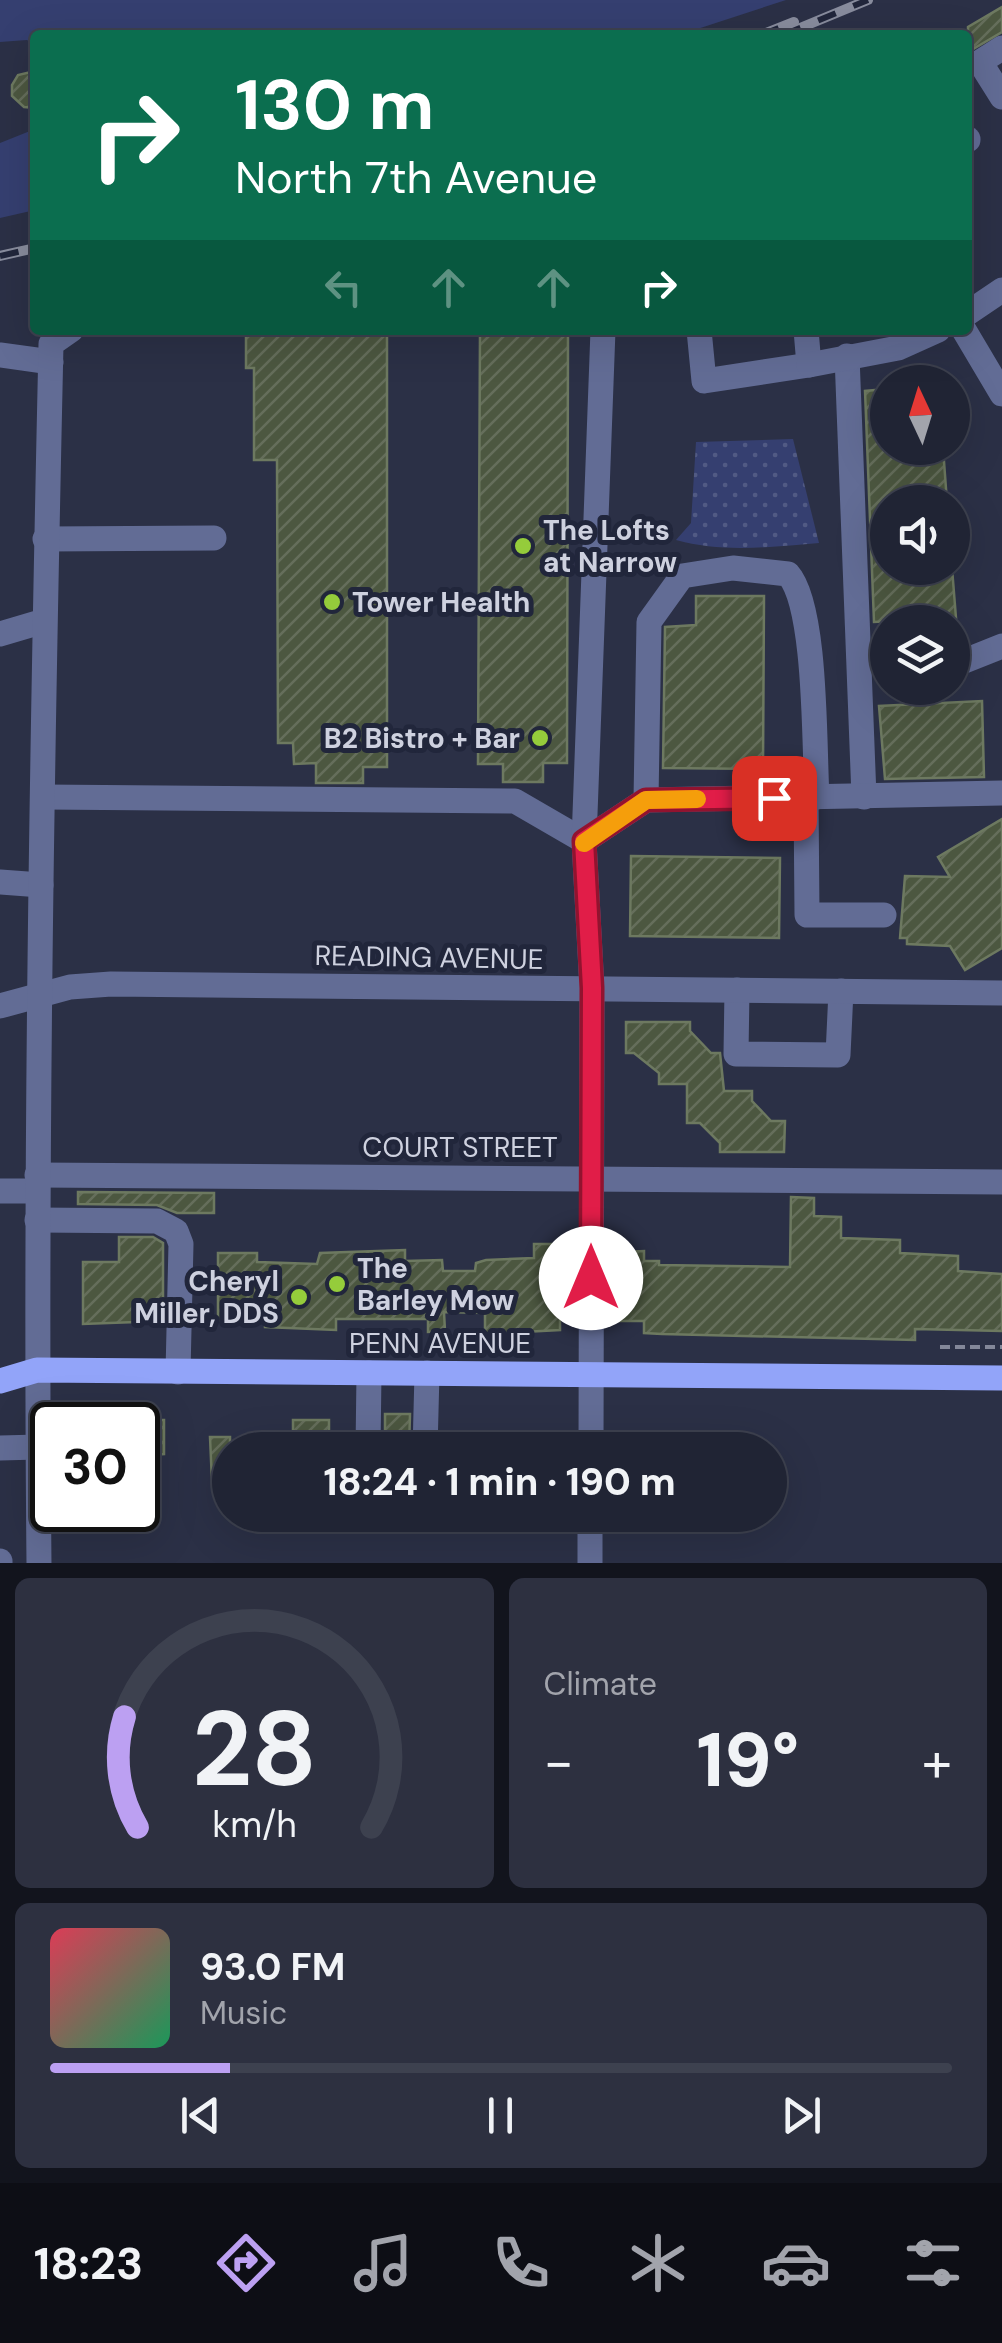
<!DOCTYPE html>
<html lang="en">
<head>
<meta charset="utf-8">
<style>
	:root { --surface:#202434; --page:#2d3040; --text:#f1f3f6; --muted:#a2a4ac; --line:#3d414f; --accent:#bca0f2 }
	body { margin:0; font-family:"DM Sans",sans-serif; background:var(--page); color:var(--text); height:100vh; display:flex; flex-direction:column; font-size:38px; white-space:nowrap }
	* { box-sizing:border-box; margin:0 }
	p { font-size:32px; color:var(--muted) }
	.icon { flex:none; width:55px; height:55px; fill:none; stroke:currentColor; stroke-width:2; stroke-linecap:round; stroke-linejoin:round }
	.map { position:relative; height:1563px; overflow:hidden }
	.details { display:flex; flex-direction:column; gap:15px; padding:15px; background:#12141d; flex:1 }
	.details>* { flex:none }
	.guide { position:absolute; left:30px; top:30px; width:942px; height:305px; border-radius:10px; box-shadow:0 10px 40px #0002,0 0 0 2px var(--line); background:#0b6e4f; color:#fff; overflow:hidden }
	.needle { width:65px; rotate:356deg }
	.fabs { position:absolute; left:870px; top:365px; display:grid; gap:20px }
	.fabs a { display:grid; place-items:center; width:100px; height:100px; border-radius:50%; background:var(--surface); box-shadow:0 10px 40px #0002,0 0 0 2px var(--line); font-size:50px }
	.speed { position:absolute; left:30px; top:1402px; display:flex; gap:20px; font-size:50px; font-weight:700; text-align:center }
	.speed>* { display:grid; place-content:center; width:130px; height:130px; border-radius:50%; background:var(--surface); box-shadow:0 10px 40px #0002,0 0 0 2px var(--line); line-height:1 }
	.speed .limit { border:5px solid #111; border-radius:15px; background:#fff; color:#111 }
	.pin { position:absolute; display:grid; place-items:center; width:85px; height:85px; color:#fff; margin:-42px; border-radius:20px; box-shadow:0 5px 15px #0006 }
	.me { position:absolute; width:110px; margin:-55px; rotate:0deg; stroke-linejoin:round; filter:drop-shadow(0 0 8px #0008) }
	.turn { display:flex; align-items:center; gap:35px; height:210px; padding:0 40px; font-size:45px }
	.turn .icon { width:130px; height:130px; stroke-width:2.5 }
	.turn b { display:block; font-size:70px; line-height:85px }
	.lanes { display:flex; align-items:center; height:95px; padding:0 40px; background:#0003; justify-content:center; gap:50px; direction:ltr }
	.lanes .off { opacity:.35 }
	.big { font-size:75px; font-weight:800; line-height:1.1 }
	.details .tile { flex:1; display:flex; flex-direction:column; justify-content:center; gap:15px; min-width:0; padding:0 35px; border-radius:15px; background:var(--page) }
	.details .dial { align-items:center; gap:0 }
	.dial svg { height:260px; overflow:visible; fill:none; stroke:var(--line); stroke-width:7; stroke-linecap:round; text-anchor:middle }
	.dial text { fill:var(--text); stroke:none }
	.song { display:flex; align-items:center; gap:30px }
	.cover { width:120px; height:120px; border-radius:15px; background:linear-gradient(135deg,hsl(350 70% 55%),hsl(150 70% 35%)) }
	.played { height:10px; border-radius:5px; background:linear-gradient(90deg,var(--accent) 20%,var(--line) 20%) }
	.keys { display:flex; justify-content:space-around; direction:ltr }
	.heat { display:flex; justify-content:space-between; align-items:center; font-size:55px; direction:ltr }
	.details .tiles { flex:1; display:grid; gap:15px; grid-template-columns:1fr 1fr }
	.tile:last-child { grid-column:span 2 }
	.trip { position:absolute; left:212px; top:1432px; width:575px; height:100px; border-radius:50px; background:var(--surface); box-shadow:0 10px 40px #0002,0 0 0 2px var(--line); font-weight:800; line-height:100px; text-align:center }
	.dock { display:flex; height:160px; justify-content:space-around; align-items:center; background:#0d0e15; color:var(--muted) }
	.dock .icon { width:70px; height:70px }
	.dock .selected { color:var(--accent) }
	.dock b { font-size:45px; color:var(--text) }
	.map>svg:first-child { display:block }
	.grass { fill:#353f70 }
	.park { fill:url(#park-dots) }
	.building { fill:url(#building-hatch); stroke:#6d7960; stroke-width:2.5 }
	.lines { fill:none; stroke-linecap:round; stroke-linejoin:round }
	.path { stroke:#838799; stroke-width:4; stroke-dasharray:10 5; stroke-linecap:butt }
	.minor { stroke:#626c95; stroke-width:25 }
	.major { stroke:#92a4f9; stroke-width:25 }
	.rail-casing { stroke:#888c9d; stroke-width:10 }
	.rail { stroke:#21263b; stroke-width:6; stroke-dasharray:19; stroke-linecap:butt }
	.route-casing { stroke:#92132f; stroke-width:25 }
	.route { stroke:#e11d48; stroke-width:18 }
	.slow { stroke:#f59e0b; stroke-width:18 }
	.poi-dot { fill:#95cc3b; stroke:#21263b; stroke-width:4 }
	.labels { text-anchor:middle; stroke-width:10; stroke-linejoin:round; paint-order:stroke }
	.poi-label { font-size:28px; font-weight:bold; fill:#ced1df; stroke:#21263b; text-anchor:start }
	.street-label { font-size:28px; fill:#ced1df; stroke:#21263b }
</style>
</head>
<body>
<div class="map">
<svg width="1002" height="1563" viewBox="0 0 1002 1563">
	<defs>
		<pattern id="park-dots" width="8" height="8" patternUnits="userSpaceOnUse" patternTransform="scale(2.5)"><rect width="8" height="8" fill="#353f70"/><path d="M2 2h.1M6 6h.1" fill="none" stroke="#515a84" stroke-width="1.8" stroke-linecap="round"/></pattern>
		<pattern id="building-hatch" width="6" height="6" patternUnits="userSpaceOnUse" patternTransform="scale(2.5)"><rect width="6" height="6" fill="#4c5740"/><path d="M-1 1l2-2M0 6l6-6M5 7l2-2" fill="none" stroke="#656e5b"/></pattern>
	</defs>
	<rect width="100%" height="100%" fill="#2b3046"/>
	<g class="grass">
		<path d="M0,0H786L679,35H35V45L27,40L0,42Z"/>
		<path d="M35,129V210L0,218V143Z"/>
	</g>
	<path class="park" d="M793,439L819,543C771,547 722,553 676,540L691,523L696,442Z"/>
	<g class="building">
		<path d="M1002,7V32L968,52V27Z"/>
		<path d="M35,71V108L24,107L12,96V85L18,75Z"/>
		<path d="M246,330H387V767H363V783H316V763L294,764L293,743H278L277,460H254V368H246Z"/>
		<path d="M480,330H568L567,763H543V782H503V764H478Z"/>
		<path d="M885,389L888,448H943L947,502H888V568H952L956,618L874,622L865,391Z"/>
		<path d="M696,596H764L763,769L663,768L665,627L696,625Z"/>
		<path d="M982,701L984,777L885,779L879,706Z"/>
		<path d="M1002,819V948L965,970L950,946L907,944V938H900L905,876L950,877L938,857Z"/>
		<path d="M631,856L780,858L779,938L630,936Z"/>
		<path d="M626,1022H690V1031L711,1053H720L724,1091H752V1101L771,1121H785L784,1152H720V1143L700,1123H687V1084H659V1073L634,1053H626Z"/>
		<path d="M78,1192L214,1193V1213H177L157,1205L78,1204Z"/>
		<path d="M791,1197L814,1198V1216L841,1217V1238L900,1240V1253L958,1256V1271L1002,1274V1331L915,1329V1340L662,1334L644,1333V1321H618L622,1252L644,1251V1261H659V1265L790,1267Z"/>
		<path d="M119,1237H153L163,1243V1321L83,1324V1262H119Z"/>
		<path d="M534,1244H560V1330L485,1334V1313L444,1312L445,1331L428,1332V1319H336V1330L265,1327V1321L218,1320V1253H257V1262L317,1264L320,1253L405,1250V1261L442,1260L443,1271H475L476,1263L486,1260L534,1258Z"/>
		<path d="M385,1414H410L409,1450H385Z"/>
		<path d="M138,1420H164V1454L138,1456Z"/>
		<rect x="293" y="1420" width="36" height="30"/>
		<path d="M210,1437H230V1483L212,1482Z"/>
	</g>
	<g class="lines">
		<path class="path" d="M940,1347H1002"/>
		<g class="minor">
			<path d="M1002,48L980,62L1002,97"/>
			<path d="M968,139V140"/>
			<path d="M968,313L1002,290"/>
			<path d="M699,330L704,381L809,365L806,330"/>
			<path d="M964,330L1002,394"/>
			<path d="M0,355L51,362"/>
			<path d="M847,356L864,797"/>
			<path d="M809,365L898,348L938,330"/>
			<path d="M45,539L214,538"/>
			<path d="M0,634L44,621"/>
			<path d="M952,666L1002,646"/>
			<path d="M43,797L515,801L584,841"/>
			<path d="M806,797L807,915H884"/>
			<path d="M646,800L649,622L682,576L733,568L788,574C817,606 814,749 817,797"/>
			<path d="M584,841L646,800L1002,793"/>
			<path d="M0,882L41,885"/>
			<path d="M737,990L736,1054L838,1055L841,991"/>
			<path d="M0,1006L70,987L111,984L1002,993"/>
			<path d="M37,1175L1002,1182"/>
			<path d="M0,1191H37"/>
			<path d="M37,1220L157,1221L176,1231L181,1244L178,1372"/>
			<path d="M0,1448L38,1447"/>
			<path d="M368,1450L369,1373"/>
			<path d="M425,1450L427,1373"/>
			<path d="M591,1450L592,989L584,841L603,330"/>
			<path d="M378,1515L393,1519L418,1515"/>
			<path d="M0,1561V1563"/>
			<path d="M39,1563C35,1156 42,750 51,344L71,330"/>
			<path d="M590,1563V1515"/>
		</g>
		<path class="major" d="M0,1381L37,1370L1002,1378"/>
		<defs>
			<g id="rail">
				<path d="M761,35L794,22"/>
				<path d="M783,35L868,0"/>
				<path d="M0,256L35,248"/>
			</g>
		</defs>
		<use href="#rail" class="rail-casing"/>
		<use href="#rail" class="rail"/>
	</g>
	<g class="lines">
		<defs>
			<path id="route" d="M591,1278L592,988L584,841L646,800L774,798"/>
		</defs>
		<use href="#route" class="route-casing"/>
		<use href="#route" class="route"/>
		<path class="slow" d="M584,843L646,800L697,799"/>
	</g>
	<g class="poi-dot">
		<circle cx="523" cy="546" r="10"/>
		<circle cx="332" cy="602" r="10"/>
		<circle cx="540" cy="738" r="10"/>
		<circle cx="337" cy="1284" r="10"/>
		<circle cx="299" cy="1297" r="10"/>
	</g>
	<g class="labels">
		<g class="poi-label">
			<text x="543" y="540">The Lofts<tspan x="543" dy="32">at Narrow</tspan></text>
			<text x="352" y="612">Tower Health</text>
			<text x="520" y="748" text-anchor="end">B2 Bistro + Bar</text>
			<text x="357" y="1278">The<tspan x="357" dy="32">Barley Mow</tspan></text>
			<text x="279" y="1291" text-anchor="end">Cheryl<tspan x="279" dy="32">Miller, DDS</tspan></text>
		</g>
		<g class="street-label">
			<text transform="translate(429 957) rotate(1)" y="10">READING AVENUE</text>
			<text x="460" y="1157">COURT STREET</text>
			<text x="440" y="1353">PENN AVENUE</text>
		</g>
	</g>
</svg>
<div class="fabs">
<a><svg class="needle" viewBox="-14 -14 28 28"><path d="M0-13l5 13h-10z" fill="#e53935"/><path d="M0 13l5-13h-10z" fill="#a2a4ac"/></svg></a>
<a><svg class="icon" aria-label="sound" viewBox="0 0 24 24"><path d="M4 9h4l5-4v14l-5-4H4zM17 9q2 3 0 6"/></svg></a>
<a><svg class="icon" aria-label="layers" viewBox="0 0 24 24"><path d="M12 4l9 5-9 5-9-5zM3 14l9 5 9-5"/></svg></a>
</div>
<div class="speed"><div class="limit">30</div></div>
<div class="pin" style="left:774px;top:798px;background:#d93025"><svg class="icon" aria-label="arrive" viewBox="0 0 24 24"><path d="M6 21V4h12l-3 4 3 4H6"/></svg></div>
<svg class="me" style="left:591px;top:1278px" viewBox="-20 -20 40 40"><circle r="19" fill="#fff"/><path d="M0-13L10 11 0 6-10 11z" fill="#e11d48"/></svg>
<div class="trip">18:24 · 1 min · 190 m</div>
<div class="guide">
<div class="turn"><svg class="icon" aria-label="right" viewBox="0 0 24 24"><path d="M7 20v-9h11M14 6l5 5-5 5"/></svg><div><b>130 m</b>North 7th Avenue</div></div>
<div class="lanes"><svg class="icon off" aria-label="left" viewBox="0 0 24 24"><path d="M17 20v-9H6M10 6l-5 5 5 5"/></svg><svg class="icon off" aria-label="ahead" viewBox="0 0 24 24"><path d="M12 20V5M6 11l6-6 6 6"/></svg><svg class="icon off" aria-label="ahead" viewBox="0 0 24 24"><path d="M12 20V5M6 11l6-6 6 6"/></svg><svg class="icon" aria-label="right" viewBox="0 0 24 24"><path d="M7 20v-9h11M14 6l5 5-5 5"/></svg></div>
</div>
</div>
<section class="details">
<div class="tiles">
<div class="tile dial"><svg viewBox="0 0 100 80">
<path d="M14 69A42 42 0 1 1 86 69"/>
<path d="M14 69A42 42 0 0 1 10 35" stroke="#bca0f2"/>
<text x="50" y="56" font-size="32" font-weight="700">28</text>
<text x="50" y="72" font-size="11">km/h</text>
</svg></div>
<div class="tile"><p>Climate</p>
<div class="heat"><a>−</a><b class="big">19°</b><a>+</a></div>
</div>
<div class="tile">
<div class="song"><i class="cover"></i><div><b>93.0 FM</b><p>Music</p></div></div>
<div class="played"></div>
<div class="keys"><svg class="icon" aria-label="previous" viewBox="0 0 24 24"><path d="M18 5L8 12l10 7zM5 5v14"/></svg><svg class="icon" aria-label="pause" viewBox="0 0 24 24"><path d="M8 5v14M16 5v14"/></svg><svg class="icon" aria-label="next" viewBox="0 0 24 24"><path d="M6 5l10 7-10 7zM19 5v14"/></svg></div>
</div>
</div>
</section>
<nav class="dock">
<b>18:23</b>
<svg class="icon selected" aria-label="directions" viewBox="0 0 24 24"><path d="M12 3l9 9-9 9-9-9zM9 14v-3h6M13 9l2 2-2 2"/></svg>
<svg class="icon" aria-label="music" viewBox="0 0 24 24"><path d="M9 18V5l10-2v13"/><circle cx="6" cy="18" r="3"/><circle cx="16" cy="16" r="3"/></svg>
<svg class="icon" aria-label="phone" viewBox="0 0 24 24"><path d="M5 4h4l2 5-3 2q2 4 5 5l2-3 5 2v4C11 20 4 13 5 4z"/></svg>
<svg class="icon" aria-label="climate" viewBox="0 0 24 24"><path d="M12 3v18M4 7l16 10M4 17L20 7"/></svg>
<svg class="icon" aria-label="car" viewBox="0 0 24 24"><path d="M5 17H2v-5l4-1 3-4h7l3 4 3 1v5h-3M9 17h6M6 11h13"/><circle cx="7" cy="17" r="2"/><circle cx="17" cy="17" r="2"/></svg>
<svg class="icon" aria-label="filters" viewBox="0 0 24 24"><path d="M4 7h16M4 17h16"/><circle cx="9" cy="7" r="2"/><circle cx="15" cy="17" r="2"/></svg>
</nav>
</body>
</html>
